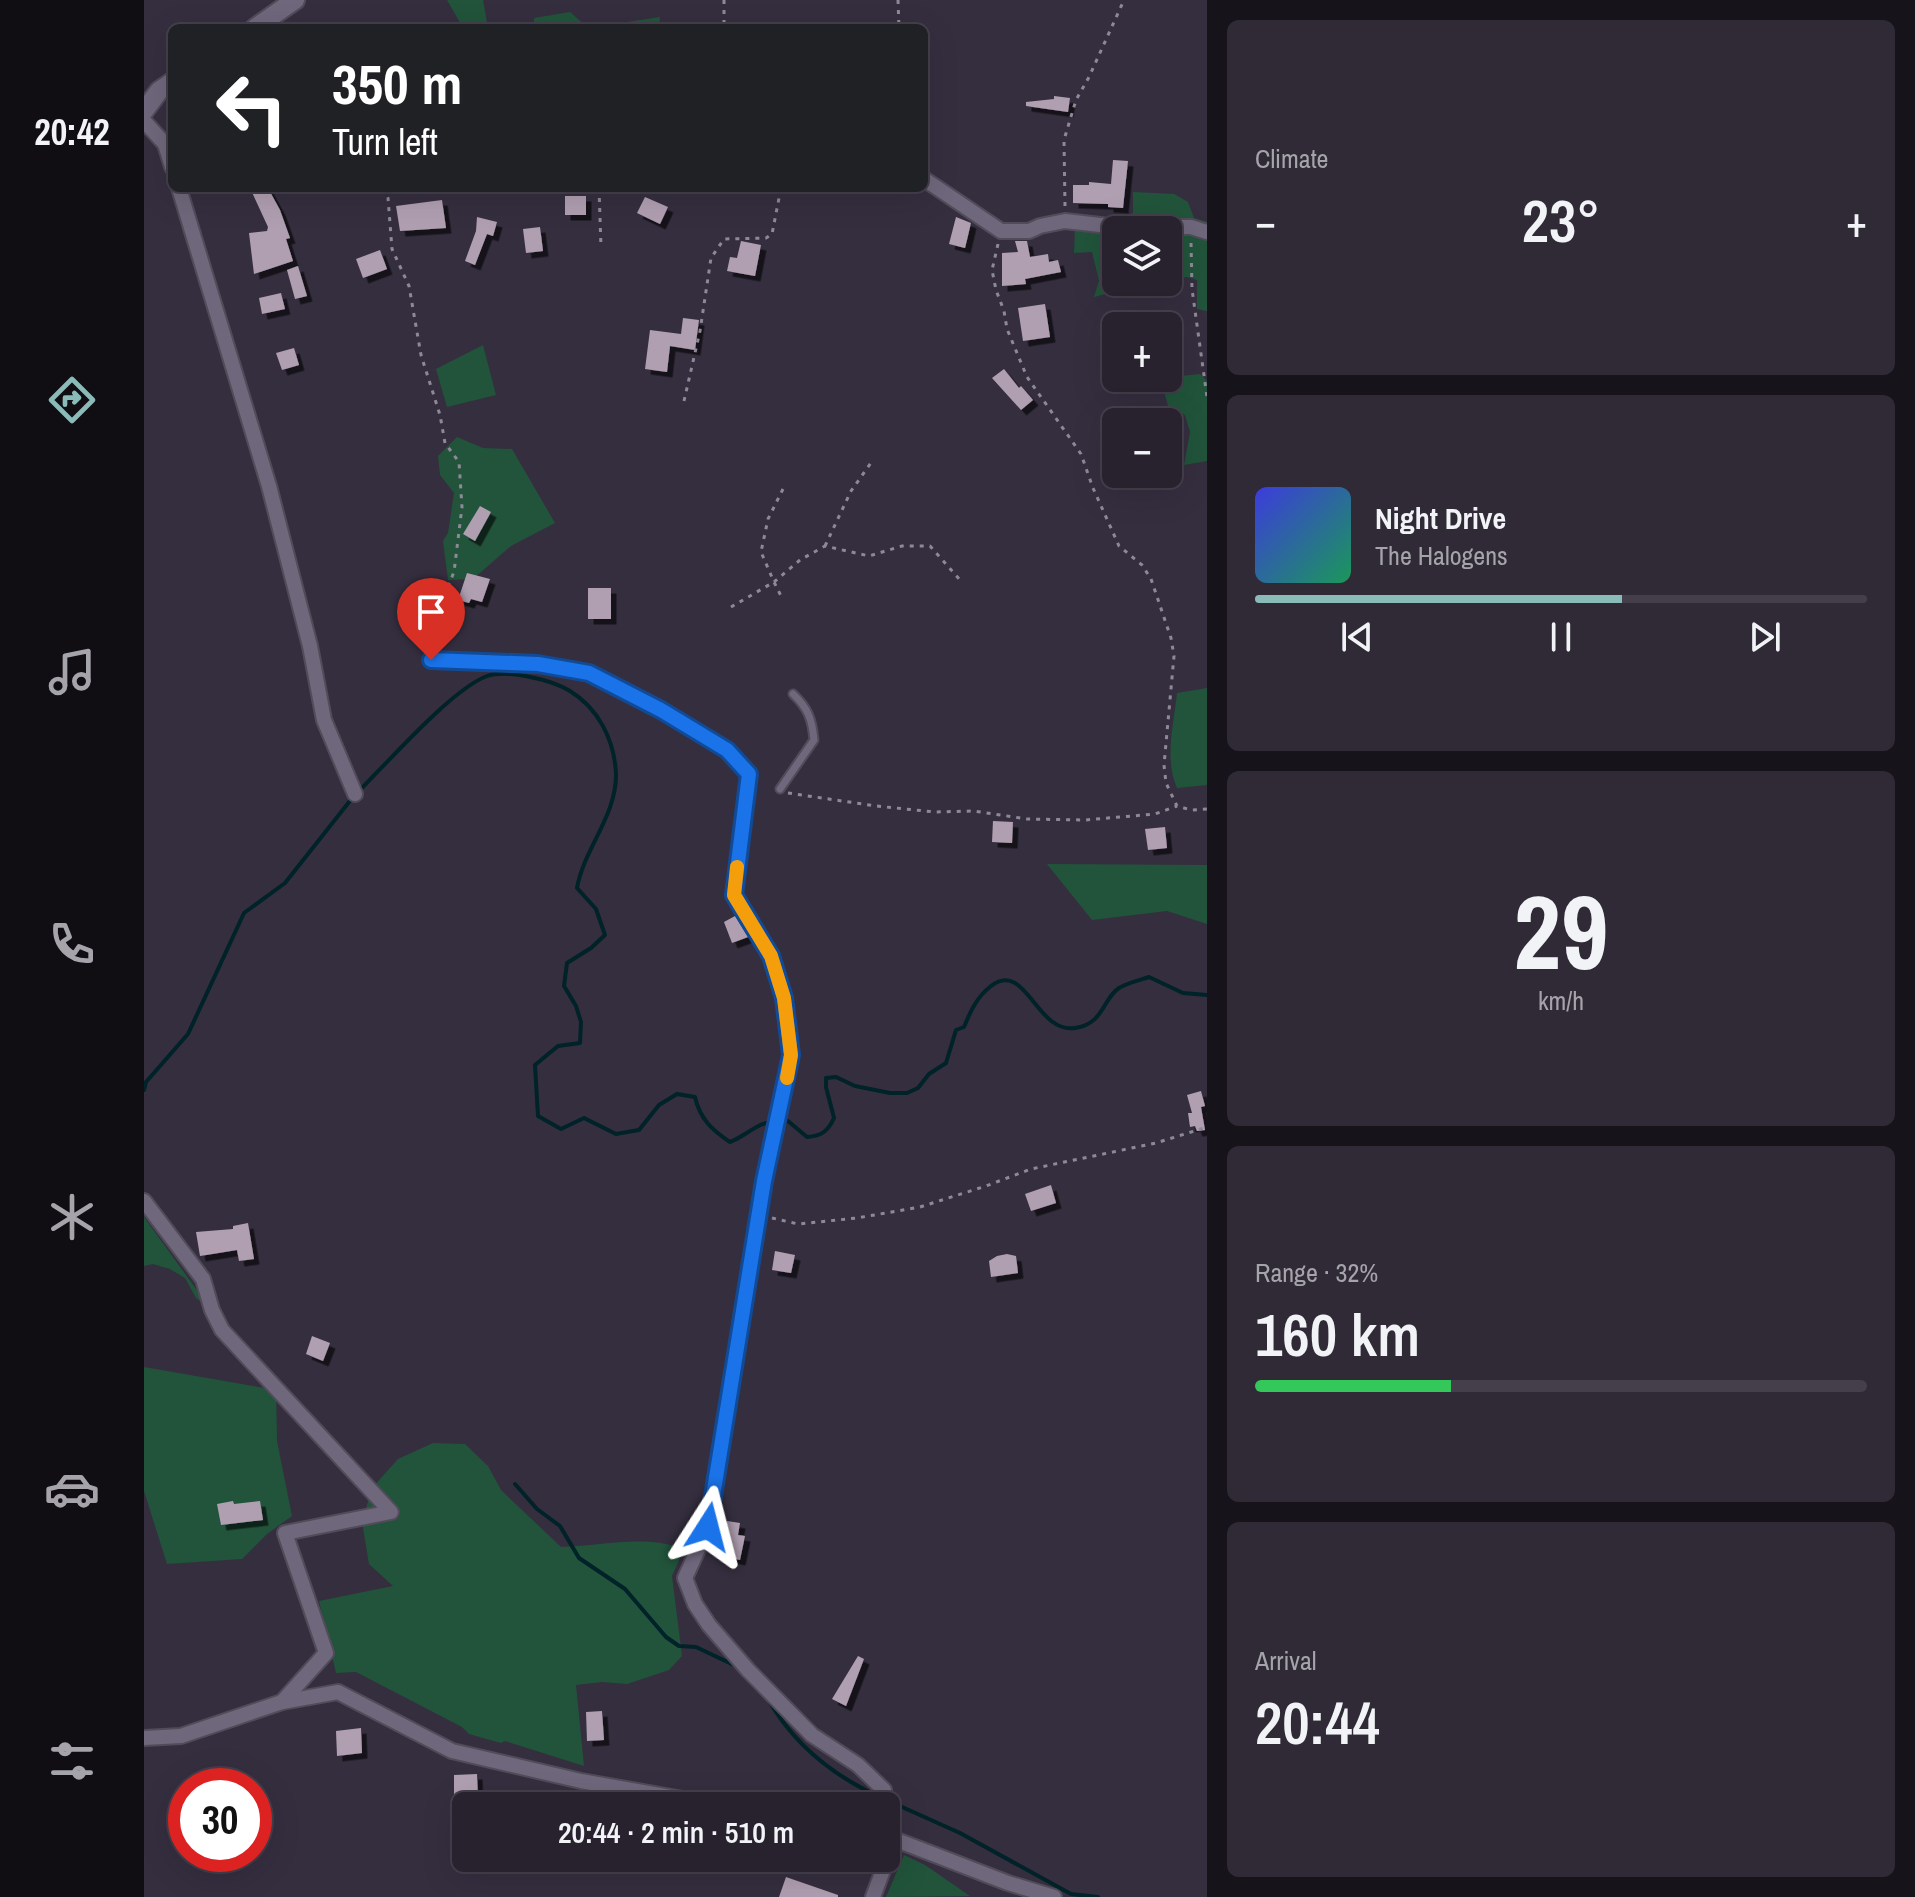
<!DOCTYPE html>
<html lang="en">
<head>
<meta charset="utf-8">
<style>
	:root { --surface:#28222f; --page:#302a37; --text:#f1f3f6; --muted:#a5a4aa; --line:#443f4b; --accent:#8bbbb9 }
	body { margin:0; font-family:"Archivo Narrow",sans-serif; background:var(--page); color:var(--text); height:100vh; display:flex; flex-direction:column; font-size:30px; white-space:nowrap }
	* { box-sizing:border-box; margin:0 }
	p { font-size:26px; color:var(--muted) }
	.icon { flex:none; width:44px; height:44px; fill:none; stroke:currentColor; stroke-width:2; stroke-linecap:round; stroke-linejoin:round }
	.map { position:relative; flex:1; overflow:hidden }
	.panel { display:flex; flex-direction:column; gap:20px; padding:20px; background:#16131a; width:708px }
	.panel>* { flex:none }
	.top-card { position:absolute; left:24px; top:24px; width:760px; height:168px; border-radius:12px; box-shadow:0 8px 32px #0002,0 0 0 2px var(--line); background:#202124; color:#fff; overflow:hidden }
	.buttons { position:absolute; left:958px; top:216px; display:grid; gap:16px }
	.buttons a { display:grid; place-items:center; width:80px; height:80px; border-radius:12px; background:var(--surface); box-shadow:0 8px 32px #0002,0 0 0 2px var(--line); font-size:40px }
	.speed { position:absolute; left:24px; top:1768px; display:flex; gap:16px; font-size:40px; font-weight:700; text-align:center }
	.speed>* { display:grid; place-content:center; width:104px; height:104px; border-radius:50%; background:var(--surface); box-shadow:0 8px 32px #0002,0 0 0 2px var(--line); line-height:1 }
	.speed .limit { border:12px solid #d22; background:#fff; color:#111 }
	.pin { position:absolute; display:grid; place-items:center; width:68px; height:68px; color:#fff; margin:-82px -34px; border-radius:50% 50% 50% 0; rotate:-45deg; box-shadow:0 0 8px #0007 }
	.pin .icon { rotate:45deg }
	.me { position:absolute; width:88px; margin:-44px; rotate:9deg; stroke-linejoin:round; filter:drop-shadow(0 0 6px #0008) }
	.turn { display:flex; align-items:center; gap:28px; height:168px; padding:0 32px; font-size:36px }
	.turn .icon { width:104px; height:104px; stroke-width:2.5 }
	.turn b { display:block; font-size:56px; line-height:68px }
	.big { font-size:60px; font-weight:600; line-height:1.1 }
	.panel .widget { flex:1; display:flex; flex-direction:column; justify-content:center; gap:12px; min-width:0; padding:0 28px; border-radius:12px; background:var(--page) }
	.panel .dial { align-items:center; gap:0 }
	.dial b { font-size:104px; line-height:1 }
	.song { display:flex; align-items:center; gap:24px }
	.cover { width:96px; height:96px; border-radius:12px; background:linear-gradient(135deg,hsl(240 70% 55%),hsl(150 70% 35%)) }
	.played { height:8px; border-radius:4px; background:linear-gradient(90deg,var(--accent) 60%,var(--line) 60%) }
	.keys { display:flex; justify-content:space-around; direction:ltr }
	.heat { display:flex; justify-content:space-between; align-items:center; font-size:44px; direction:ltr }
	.charge { height:12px; border-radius:6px; background:linear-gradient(90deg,#34c759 32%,var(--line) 0) }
	.trip { position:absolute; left:308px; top:1792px; width:448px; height:80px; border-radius:12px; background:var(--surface); box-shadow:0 8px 32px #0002,0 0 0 2px var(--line); font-weight:600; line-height:80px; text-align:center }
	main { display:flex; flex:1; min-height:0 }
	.tabs { display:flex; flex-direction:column; width:144px; justify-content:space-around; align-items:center; background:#100e13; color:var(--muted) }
	.tabs .icon { width:56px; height:56px }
	.tabs .on { color:var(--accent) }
	.tabs b { font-size:36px; color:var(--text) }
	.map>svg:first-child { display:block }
	.green { fill:#21543b }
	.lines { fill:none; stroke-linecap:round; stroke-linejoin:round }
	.stream { stroke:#002229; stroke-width:4 }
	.building { fill:#b09fb1; filter:url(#shadow) }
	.service-casing { stroke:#514b5a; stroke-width:11 }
	.minor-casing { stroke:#514b5a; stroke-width:18 }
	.tertiary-casing { stroke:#514b5a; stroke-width:22 }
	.path { stroke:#8f8997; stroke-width:3; stroke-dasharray:4 6; stroke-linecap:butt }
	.service { stroke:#6f677b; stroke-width:7 }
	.minor { stroke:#6f677b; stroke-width:14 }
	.tertiary { stroke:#6f677b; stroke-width:18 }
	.route-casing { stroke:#114b97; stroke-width:20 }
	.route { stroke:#1a73e8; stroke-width:14 }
	.slow { stroke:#f59e0b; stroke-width:14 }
</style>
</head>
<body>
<main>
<nav class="tabs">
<b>20:42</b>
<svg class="icon on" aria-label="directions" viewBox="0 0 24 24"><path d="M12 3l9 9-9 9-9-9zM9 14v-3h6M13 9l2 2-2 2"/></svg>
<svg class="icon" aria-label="music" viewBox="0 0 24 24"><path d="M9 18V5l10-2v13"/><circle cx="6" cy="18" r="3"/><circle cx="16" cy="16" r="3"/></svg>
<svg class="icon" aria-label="phone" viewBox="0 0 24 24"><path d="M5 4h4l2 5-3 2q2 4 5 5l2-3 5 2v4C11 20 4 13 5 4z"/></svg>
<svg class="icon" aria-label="climate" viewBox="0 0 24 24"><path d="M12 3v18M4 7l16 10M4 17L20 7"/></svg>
<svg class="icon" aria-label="car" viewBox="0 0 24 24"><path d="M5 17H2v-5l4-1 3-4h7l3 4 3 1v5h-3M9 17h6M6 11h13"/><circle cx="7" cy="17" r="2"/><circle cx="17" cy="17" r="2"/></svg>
<svg class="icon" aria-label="filters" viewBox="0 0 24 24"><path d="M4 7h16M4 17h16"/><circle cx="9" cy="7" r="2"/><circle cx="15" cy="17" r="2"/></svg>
</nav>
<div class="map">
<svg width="1063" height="1897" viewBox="0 0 1063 1897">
	<defs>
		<filter id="shadow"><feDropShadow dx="5.5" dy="5.5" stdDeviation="0" flood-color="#0009"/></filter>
	</defs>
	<rect width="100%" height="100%" fill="#352e3f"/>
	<g class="green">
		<path d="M303,0H339L344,28H319Z"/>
		<path d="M426,12L444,28L516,17L515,28H390V18Z"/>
		<path d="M989,192L1030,194L1044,202L1050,218L1063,222V311L1053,309V280L1043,277L1024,280V230H972V282H1004L950,297L955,281L948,252L930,253L931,226L965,222L989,213Z"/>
		<path d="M339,345L352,395L303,407L292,369Z"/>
		<path d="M1056,374L1063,381V461L1040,465L1046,432L1041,415L1024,406L1019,387L1026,377Z"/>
		<path d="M313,437L339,448L368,449L411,523L367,546L329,579L304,580L299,541L304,533L310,493L296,475L294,456Z"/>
		<path d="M1063,688V785L1033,788C1020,758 1030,724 1033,693Z"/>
		<path d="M903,864L1063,865V924L1023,911L948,920Z"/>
		<path d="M0,1217L68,1311L52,1298L41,1278L26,1269L9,1264L0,1266Z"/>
		<path d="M0,1367L132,1390L133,1441L148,1516L123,1534L98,1559L23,1564L0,1491Z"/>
		<path d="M289,1443L321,1444L344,1466L357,1490L417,1547C460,1546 498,1534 540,1549L528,1576L538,1656L525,1670L483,1684L458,1682L432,1685L440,1766L361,1741L357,1743L325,1734L318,1727L212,1672L192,1673L175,1601L249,1586L225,1564L218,1522L228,1488L254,1459Z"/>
		<path d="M760,1855L781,1865L826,1896L742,1897Z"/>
	</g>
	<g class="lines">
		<g class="stream">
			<path d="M215,791C244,762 308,689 343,676C363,669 408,680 426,691C454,708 470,739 472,773C473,816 440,848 433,888L452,909L461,935L447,948L423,963L420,986L432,1006L437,1022L436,1043L414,1046L391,1065L394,1116L417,1129L440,1118L472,1134L495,1130L515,1105L533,1094L551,1097C556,1119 568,1130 586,1142C600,1137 613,1123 628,1122"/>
			<path d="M0,1090L2,1082L44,1034L100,913L141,883L209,797"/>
			<path d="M637,1122L644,1121L663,1137C678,1136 684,1131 690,1118L682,1087V1078L692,1077L711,1086L746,1093H763L774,1088L785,1074L802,1063L812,1030L820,1027C827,1010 833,997 847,986C882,959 892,1034 931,1028C960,1024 959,998 975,988C983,983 996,980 1005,977L1039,993L1063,995"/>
			<path d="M371,1484L393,1509L416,1526L435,1558L481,1589L522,1637L535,1646L552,1647L594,1667"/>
			<path d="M624,1699C650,1745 691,1777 738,1798"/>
			<path d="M747,1802L816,1833L927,1894L954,1897"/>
		</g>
	</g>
	<g class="building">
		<path d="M910,96L926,98L924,112L882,106V102L910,99Z"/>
		<path d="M969,160L984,161L979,208L964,207V204L929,203V185H945V182L967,184Z"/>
		<path d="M106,188H124L136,210L146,238L142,239L149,261L110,274L105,233L123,231L124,227Z"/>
		<rect x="421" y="196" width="21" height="19"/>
		<path d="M501,197L524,207L516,224L493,213Z"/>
		<path d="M298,200L302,228L256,231L252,206Z"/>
		<path d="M333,217L353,222L349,236L343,234L331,265L321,261L332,231Z"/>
		<path d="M812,217L827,223L821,248L805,244Z"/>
		<path d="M396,227L399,251L382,253L379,229Z"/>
		<path d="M597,241L617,245L611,276L583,271L586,257L593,258Z"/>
		<path d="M871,241H883L886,257L904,254L905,262L914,260L917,272L881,279L882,284L858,286V253L874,252Z"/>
		<path d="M236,250L243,269L219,278L212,259Z"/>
		<path d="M154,266L163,296L151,299L143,270Z"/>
		<path d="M137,293L141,309L118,314L115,298Z"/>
		<path d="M901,304L906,337L879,341L874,308Z"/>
		<path d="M539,318L555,320L551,350L526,346L523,372L501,369L506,330L537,334Z"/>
		<path d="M150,348L155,365L138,370L132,353Z"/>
		<path d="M860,369L875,388L877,386L889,400L877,410L848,378Z"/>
		<path d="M336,506L347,512L331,541L319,534Z"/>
		<path d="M323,573L346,579L338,602L327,599L325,603L314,600Z"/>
		<rect x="444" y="588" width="23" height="31"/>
		<path d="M849,821L869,822L868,843L848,842Z"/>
		<path d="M1021,827L1023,848L1004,850L1001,829Z"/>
		<path d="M591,916L604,937L588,943L580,922Z"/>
		<path d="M1057,1091L1061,1106L1057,1107L1061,1130L1053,1131L1051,1126L1046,1127L1044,1113H1048L1043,1095Z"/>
		<path d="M907,1185L912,1203L887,1211L881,1194Z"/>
		<path d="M104,1223L110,1259L95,1261L93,1250L56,1256L52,1232L89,1229V1226Z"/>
		<path d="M631,1251L651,1255L647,1273L628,1270Z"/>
		<path d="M863,1254L872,1256L874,1273L847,1277L845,1261L853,1256Z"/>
		<path d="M168,1336L186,1343L179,1361L162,1354Z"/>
		<path d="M89,1501L90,1504L116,1501L119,1520L77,1525L73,1504Z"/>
		<path d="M583,1521L596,1523L594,1535L601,1536L596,1560L573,1555Z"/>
		<path d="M714,1656L720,1659L702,1706L688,1699Z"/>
		<path d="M458,1711L460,1740L443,1741L442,1712Z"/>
		<path d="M217,1728L218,1753L193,1756L192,1731Z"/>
		<path d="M333,1774L334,1797L310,1796V1775Z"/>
		<path d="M642,1877L694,1895V1897H635Z"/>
	</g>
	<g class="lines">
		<defs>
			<path id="service" d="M636,789L670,740C668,719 664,708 649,694"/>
			<g id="minor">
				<path d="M0,121L21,144L28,148"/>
				<path d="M21,144L28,167"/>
				<path d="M780,179L857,231H885L896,226L921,221L974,227H1047L1063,232"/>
				<path d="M35,188L125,486L166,646L180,720L211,794"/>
				<path d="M287,660L394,664L445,673L517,710L583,750L605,774L590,895L627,956L640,998L647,1055L620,1181L564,1527L541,1578L551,1604L565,1625L604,1670L668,1735L714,1765L740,1790L748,1846L729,1897"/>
				<path d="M0,1201L59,1279L68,1310L78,1330L247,1512L141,1533L182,1653L138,1702"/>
				<path d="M0,1738L37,1736L138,1702L194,1692L308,1751L437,1781L578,1806"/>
				<path d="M742,1836L864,1883L910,1897"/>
			</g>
			<g id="tertiary">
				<path d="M111,28L151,0"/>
				<path d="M0,111L15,91L28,82"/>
			</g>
		</defs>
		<use href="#service" class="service-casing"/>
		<use href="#minor" class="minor-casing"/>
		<use href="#tertiary" class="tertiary-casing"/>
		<g class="path">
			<path d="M580,0V28"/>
			<path d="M754,0L755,28"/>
			<path d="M240,188L244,198L248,249L265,286L277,355L296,415L301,443L315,462L318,507L310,572L302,591L290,645"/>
			<path d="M455,188L457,247"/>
			<path d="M921,206L920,140L932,100L945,77L980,0"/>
			<path d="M1047,243L1048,289L1063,397"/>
			<path d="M854,244L848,270L852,290L860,311L863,329L883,377L937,454L949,488L975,546L998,565L1007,579L1027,638L1030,656L1020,765L1022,783L1033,806L1047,810L1063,809"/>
			<path d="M540,401L556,331L567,258L580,239L622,238L628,234L637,188"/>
			<path d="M639,489L624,519L617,552L630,582L656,560L681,546L725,556L758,546H786L816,580"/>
			<path d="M681,546L707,491L729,460"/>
			<path d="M587,607L630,582L639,600"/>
			<path d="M644,793L732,806L791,812L830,811L883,819L941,820L1011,814L1033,806"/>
			<path d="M628,1218L654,1224L713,1218L776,1207L842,1186L887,1169L1012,1143L1063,1127"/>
		</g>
		<use href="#service" class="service"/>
		<use href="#minor" class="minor"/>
		<use href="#tertiary" class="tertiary"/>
	</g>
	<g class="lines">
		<defs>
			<path id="route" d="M287,660L394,664L445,673L517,710L583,750L605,774L590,895L627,956L640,998L647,1055L620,1181L564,1527"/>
		</defs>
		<use href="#route" class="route-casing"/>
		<use href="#route" class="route"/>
		<path class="slow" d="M593,867L590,895L627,956L640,998L647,1055L643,1078"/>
	</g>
</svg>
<div class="buttons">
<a><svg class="icon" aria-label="layers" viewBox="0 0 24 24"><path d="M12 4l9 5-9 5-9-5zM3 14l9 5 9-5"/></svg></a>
<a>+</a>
<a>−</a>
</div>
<div class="speed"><div class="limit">30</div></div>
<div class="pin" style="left:287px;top:660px;background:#d93025"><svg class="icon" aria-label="arrive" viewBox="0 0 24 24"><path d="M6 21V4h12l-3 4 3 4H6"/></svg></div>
<svg class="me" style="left:564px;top:1527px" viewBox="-20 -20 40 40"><path d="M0-17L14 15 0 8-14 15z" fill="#1a73e8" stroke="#fff" stroke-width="4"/></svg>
<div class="trip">20:44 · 2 min · 510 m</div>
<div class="top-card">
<div class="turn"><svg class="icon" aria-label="left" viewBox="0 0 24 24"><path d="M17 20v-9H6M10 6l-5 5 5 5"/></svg><div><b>350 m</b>Turn left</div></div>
</div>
</div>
<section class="panel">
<div class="widget"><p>Climate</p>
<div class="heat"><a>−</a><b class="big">23°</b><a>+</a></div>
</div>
<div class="widget">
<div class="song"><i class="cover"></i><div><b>Night Drive</b><p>The Halogens</p></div></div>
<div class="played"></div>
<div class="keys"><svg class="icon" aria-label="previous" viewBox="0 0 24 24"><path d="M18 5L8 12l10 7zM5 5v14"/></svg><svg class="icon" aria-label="pause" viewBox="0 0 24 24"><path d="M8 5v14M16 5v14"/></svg><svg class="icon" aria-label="next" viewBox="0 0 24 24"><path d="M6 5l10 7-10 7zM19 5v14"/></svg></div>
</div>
<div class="widget dial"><b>29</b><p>km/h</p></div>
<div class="widget"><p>Range · 32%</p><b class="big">160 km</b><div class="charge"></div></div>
<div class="widget"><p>Arrival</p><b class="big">20:44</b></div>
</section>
</main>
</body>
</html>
